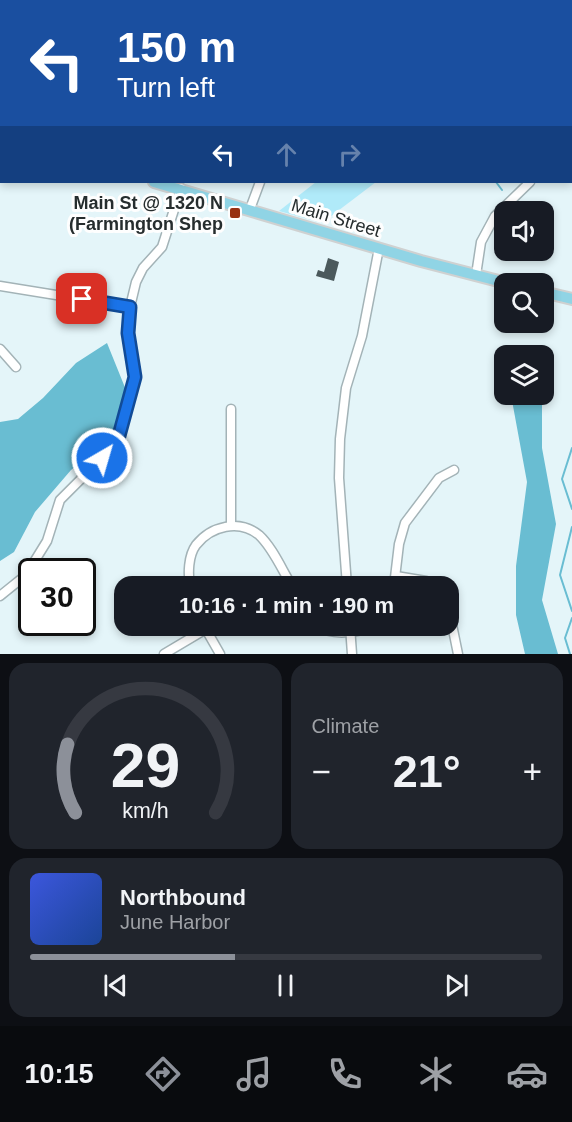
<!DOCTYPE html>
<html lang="en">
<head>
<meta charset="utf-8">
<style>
	:root { --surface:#171b24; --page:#20242c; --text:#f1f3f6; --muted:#9ea1a6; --line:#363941; --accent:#8c9099 }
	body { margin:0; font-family:Arial,sans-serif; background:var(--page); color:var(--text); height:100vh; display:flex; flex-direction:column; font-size:22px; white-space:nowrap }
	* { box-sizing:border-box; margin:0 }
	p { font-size:20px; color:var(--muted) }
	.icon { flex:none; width:33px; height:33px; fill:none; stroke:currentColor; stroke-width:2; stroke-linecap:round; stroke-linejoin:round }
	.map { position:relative; height:654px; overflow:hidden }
	.drawer { display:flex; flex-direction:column; gap:9px; padding:9px; background:#0d0f14; flex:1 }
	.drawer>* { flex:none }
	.banner { position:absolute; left:0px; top:0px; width:573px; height:183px; box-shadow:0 3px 9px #0003; background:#1a4fa0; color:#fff; overflow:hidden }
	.buttons { position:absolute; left:494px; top:201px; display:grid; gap:12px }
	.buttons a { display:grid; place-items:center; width:60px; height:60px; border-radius:12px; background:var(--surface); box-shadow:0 3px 9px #0003; font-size:30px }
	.speed { position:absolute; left:18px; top:558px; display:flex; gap:12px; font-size:30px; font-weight:700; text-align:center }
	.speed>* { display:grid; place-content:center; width:78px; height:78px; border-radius:50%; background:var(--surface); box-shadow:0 3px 9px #0003; line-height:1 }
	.speed .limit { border:3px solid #111; border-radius:9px; background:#fff; color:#111 }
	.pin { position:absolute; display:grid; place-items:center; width:51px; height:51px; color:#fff; margin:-26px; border-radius:12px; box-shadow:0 3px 9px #0006 }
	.me { position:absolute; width:66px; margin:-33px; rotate:38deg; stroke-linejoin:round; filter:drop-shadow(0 0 4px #0008) }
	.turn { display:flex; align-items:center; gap:21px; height:126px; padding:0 18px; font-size:27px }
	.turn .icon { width:78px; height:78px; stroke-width:2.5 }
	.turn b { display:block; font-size:42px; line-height:51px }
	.lanes { display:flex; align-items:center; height:57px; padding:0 18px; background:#0003; justify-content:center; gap:30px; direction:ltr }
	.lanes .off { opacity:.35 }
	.big { font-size:45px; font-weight:600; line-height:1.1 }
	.drawer .tile { flex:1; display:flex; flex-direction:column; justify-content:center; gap:9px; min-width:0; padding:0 21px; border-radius:18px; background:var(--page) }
	.drawer .dial { align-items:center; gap:0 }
	.dial svg { height:156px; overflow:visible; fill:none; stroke:var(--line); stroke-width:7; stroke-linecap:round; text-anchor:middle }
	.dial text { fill:var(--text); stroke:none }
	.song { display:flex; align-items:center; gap:18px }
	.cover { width:72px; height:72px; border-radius:9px; background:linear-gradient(135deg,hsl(230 70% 55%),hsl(220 70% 35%)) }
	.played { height:6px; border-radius:3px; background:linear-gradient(90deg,var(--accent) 40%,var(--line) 40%) }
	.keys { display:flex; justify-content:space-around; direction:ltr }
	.heat { display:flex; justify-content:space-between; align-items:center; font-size:33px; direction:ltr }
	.drawer .tiles { flex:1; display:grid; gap:9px; grid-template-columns:1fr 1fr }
	.tile:last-child { grid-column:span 2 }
	.trip { position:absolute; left:114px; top:576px; width:345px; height:60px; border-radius:18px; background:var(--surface); box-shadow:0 3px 9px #0003; font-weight:600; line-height:60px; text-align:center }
	.tabs { display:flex; height:96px; justify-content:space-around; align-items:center; background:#090b0e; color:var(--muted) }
	.tabs .icon { width:42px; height:42px }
	.tabs .current { color:var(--accent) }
	.tabs b { font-size:27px; color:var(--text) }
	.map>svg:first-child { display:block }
	.green { fill:#b0eaf9 }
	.forest { fill:#69bdd2 }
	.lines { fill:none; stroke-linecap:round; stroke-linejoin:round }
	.stream { stroke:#69bdd2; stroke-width:2 }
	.building { fill:#4b595c }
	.minor-casing { stroke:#a3b3b7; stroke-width:11 }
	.major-casing { stroke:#cfd1d1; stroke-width:14 }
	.minor { stroke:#fff; stroke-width:8 }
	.major { stroke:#90d4e5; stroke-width:10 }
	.route-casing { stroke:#114b97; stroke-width:15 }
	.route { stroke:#1a73e8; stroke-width:10 }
	.poi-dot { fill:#983011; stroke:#fefefe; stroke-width:2 }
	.labels { text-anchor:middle; stroke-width:6; stroke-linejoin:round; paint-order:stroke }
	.poi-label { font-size:18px; font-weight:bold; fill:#262d2e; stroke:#fefefe; text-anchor:end }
	.street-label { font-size:18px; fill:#262d2e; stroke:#fefefe }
</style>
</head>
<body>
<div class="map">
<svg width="572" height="654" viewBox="0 0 572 654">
	<rect width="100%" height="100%" fill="#e4f5f9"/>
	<path class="green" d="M316,182H376L322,223L279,211Z"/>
	<g class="forest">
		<path d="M107,343L126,390L111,440L71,470L35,512L14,552L0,561V422L18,419L43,398L76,363Z"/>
		<path d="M511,395H542V448L556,524L542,600L558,654H525L516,615V566L527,482Z"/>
	</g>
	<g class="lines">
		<g class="stream">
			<path d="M496,182L502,190"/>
			<path d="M572,448L562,479L572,509"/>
			<path d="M572,527L560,575L572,611"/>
			<path d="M570,654L565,638L572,618"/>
		</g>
	</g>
	<path class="building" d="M328,258L339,262L334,281L316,276L318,270L324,272Z"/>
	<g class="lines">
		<defs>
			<g id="minor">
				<path d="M160,0L161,2"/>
				<path d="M317,0V2"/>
				<path d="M548,0L551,2"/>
				<path d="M174,2L176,0"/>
				<path d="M484,2L485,0"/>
				<path d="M572,144V143"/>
				<path d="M250,209L260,182"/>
				<path d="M476,275L481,242L495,216L530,182"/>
				<path d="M0,286L130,307"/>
				<path d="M0,349L16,367"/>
				<path d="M231,525V409"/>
				<path d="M396,576L426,581L434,586"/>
				<path d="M190,586C188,574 188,556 196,545C211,526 239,519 259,535C273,548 282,570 292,586"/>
				<path d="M347,586L339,478L340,439L346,388L362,336L379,248"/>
				<path d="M394,586L399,544L405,523L439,478L454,470"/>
				<path d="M0,596L26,575L47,541L60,500L117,443L135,377L128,334L130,307L136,282L143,268L162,247L181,188"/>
				<path d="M448,605L458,654"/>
				<path d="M204,626L220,654"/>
				<path d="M318,626C331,636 358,633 372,626"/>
				<path d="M350,626L352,654"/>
				<path d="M164,654L206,629"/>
			</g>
			<g id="major">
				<path d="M0,136L2,137"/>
				<path d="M154,182L421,261L510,284"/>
				<path d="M543,292L572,299"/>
			</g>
		</defs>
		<use href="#minor" class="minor-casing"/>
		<use href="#major" class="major-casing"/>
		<use href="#minor" class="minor"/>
		<use href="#major" class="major"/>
	</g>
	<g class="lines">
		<defs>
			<path id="route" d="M82,299L130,307L128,333L135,377L117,443L102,458"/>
		</defs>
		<use href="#route" class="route-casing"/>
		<use href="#route" class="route"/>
	</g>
	<rect class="poi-dot" x="229" y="207" width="12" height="12" rx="3"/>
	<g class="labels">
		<g class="poi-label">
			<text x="223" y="209">Main St @ 1320 N<tspan x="223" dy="21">(Farmington Shep</tspan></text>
		</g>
		<g class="street-label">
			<text transform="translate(336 218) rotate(17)" y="6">Main Street</text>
		</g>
	</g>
</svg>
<div class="buttons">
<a><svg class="icon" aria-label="sound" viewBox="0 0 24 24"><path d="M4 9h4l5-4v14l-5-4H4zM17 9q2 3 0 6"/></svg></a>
<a><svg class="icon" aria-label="search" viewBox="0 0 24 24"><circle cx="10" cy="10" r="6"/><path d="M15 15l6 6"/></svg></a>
<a><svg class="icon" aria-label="layers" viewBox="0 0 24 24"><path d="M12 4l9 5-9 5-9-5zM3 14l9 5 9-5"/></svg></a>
</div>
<div class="speed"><div class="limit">30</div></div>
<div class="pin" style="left:82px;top:299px;background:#d93025"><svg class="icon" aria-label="arrive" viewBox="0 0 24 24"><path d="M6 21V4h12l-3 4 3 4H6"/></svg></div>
<svg class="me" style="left:102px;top:458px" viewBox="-20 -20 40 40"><circle r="17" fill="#1a73e8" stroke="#fff" stroke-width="3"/><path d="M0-11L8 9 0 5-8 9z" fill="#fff"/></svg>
<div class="trip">10:16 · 1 min · 190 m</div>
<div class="banner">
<div class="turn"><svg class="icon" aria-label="left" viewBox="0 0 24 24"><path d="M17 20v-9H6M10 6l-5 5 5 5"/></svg><div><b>150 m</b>Turn left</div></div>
<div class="lanes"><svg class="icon" aria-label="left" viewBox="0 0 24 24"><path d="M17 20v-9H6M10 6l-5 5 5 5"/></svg><svg class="icon off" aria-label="ahead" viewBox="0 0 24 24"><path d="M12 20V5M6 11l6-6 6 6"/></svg><svg class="icon off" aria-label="right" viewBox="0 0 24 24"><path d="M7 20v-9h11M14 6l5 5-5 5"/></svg></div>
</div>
</div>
<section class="drawer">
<div class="tiles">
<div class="tile dial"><svg viewBox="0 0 100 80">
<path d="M14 69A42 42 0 1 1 86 69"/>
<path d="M14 69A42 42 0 0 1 10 34" stroke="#8c9099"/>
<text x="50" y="56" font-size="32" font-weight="700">29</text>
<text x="50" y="72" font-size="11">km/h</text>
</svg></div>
<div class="tile"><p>Climate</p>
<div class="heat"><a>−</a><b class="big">21°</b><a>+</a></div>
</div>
<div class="tile">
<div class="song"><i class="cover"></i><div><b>Northbound</b><p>June Harbor</p></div></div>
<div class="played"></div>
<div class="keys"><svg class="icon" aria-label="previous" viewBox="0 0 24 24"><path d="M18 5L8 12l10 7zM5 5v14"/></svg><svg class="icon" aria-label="pause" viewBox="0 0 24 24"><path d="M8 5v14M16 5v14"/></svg><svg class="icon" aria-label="next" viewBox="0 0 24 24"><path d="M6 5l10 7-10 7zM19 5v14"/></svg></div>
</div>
</div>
</section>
<nav class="tabs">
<b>10:15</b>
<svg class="icon current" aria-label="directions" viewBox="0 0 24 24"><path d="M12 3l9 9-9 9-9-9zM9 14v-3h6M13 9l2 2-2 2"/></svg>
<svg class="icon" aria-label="music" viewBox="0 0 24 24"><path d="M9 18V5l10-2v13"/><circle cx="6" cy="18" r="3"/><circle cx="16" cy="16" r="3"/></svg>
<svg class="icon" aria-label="phone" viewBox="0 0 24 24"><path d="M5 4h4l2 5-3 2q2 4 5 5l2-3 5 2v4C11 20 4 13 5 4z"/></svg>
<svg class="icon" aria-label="climate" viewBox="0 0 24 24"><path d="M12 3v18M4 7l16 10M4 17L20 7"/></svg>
<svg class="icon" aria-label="car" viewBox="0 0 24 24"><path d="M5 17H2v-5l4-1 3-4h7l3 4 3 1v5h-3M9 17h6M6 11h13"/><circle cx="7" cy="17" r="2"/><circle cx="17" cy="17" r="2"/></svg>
</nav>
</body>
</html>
